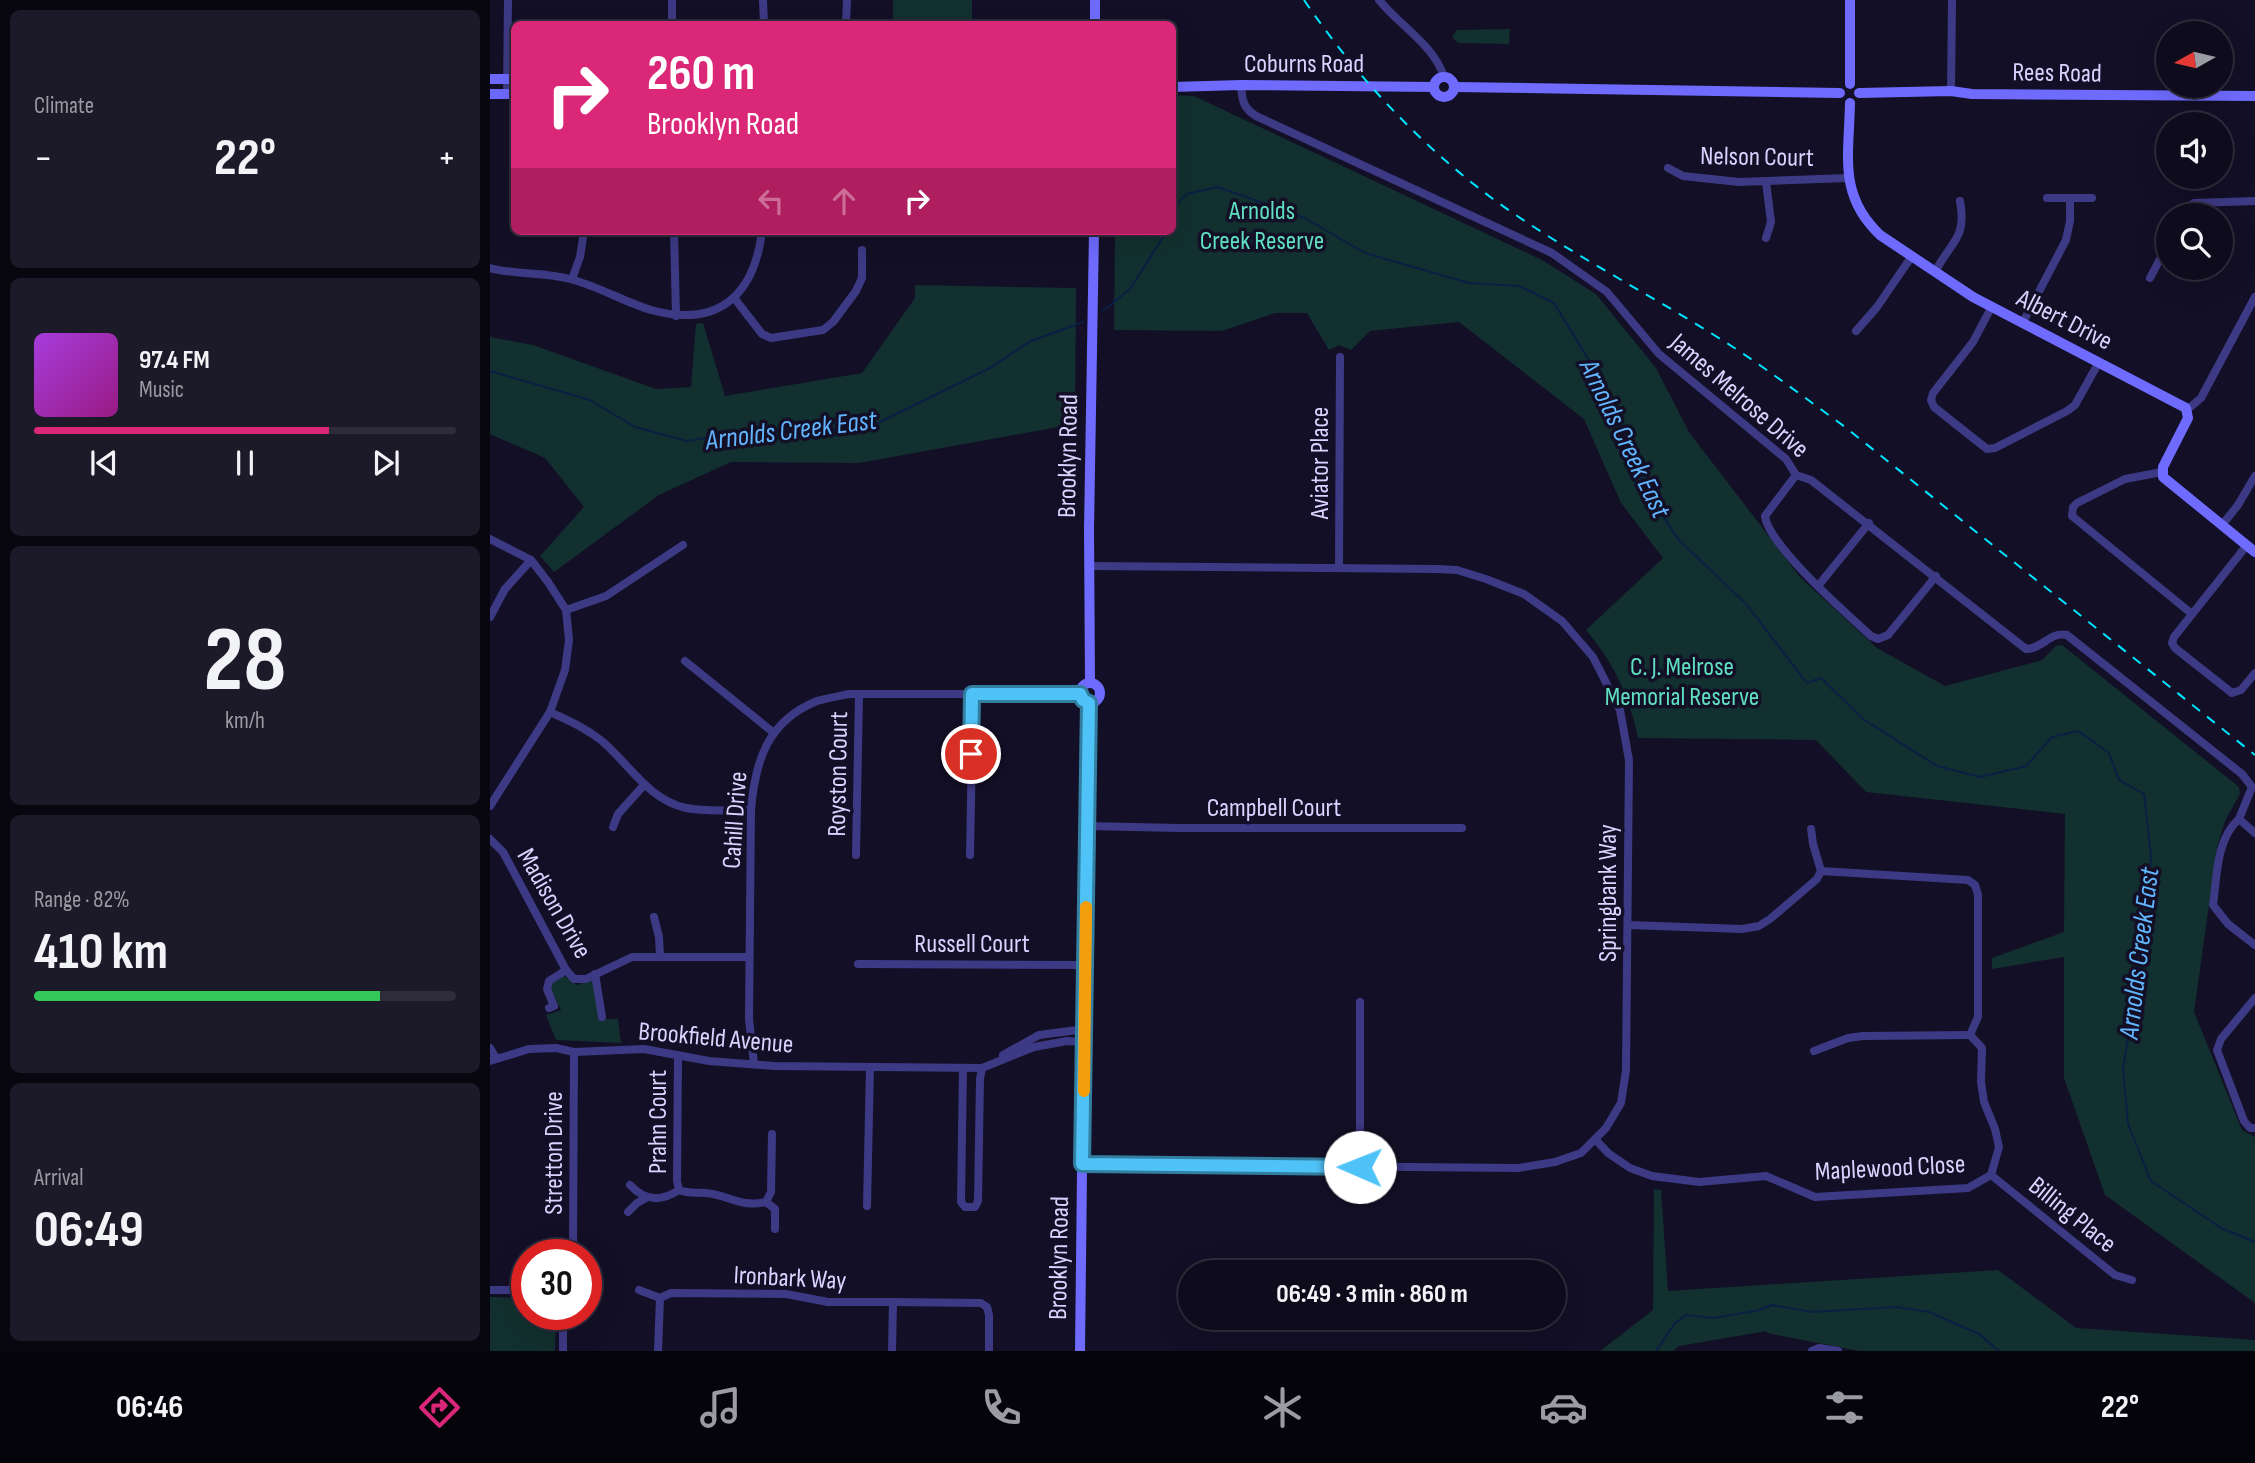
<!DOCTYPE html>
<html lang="en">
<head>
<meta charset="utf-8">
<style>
	:root { --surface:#0e0b1c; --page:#1c1929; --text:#f1f3f6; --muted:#9b9ba3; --line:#2e2b3b; --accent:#db2777 }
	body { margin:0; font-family:"Sofia Sans Condensed",sans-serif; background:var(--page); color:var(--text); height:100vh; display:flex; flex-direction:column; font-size:26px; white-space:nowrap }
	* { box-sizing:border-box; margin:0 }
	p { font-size:23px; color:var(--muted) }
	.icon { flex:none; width:38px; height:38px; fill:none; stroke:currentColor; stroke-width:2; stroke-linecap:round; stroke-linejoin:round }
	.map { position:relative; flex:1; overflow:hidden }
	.side { display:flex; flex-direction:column; gap:10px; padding:10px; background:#08060f; width:490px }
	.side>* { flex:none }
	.guide { position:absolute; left:21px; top:21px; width:665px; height:214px; border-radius:10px; box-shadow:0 7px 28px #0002,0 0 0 2px var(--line); background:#db2777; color:#fff; overflow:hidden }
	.needle { width:46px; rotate:262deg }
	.buttons { position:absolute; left:1666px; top:21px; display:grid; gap:14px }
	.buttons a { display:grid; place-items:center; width:77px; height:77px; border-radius:50%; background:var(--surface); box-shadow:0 7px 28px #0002,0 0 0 2px var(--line); font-size:35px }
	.speed { position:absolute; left:21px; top:1239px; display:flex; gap:14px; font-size:35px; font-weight:700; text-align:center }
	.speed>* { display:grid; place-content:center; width:91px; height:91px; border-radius:50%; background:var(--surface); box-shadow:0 7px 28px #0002,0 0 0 2px var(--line); line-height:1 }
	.speed .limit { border:10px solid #d22; background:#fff; color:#111 }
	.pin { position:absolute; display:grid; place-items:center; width:60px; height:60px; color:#fff; margin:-30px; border:4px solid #fff; border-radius:50%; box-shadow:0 2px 7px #0007 }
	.me { position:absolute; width:77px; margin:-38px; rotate:271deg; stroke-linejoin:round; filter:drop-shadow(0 0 5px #0008) }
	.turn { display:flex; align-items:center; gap:24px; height:147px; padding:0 21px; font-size:32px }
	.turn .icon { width:91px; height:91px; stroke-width:2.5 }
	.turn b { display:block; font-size:49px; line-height:60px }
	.lanes { display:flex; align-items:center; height:66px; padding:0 21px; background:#0003; justify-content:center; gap:35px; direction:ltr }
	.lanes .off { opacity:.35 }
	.big { font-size:52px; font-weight:700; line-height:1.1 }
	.side .widget { flex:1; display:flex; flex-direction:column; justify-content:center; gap:10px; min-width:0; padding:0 24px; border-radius:10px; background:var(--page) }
	.side .dial { align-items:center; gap:0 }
	.dial b { font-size:91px; line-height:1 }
	.song { display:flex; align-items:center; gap:21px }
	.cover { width:84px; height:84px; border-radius:10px; background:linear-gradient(135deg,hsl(280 70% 55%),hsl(310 70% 35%)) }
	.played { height:7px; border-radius:4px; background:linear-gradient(90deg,var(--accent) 70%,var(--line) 70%) }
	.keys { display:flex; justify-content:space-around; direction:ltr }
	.heat { display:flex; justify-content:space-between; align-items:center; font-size:38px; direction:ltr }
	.charge { height:10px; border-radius:5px; background:linear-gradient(90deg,#34c759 82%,var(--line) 0) }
	.trip { position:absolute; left:688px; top:1260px; width:388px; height:70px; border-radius:35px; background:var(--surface); box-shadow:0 7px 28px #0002,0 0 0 2px var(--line); font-weight:700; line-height:70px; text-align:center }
	.tabs { display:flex; height:112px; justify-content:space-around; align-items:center; background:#06040b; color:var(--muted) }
	.tabs .icon { width:49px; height:49px }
	.tabs .current { color:var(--accent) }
	.tabs b { font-size:32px; color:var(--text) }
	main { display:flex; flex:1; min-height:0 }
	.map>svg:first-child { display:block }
	.green { fill:#12302f }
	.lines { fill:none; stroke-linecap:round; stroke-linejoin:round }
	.stream { stroke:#0a1f44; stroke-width:2 }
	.street { stroke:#3d3a85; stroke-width:8 }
	.secondary { stroke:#6f6bff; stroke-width:10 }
	.rail { stroke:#00e5ff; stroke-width:2; stroke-dasharray:10 9; stroke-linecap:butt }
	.route-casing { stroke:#337fa1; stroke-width:18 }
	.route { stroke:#4fc3f7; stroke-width:12 }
	.slow { stroke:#f59e0b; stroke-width:12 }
	.labels { text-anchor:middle; stroke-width:7; stroke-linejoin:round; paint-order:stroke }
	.street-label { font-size:26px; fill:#d9d4ff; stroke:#130f26 }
	.park-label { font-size:26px; fill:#5fe0c0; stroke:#130f26 }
	.water-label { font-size:28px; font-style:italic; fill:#62b6ff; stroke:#130f26 }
</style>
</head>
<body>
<main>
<section class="side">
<div class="widget"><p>Climate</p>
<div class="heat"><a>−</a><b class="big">22°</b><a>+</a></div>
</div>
<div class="widget">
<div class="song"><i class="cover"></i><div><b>97.4 FM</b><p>Music</p></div></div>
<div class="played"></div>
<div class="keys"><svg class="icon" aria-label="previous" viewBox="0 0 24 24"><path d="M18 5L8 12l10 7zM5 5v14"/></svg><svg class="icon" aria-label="pause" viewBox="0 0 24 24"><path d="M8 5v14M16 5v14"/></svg><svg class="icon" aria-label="next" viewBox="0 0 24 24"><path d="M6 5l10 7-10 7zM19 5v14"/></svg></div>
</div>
<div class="widget dial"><b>28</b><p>km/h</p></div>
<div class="widget"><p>Range · 82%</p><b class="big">410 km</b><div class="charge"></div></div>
<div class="widget"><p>Arrival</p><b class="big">06:49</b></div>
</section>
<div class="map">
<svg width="1765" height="1351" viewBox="0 0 1765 1351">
	<rect width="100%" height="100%" fill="#130f26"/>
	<g class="green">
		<rect x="403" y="0" width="79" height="24"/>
		<path d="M1020,29L1019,44L968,43L962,37L967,30Z"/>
		<path d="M683,95L704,96L1052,260L1106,294L1166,368L1199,432L1310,577L1387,648L1455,686L1552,660L1566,646L1572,645L1749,787L1750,794L1735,821L1727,848L1704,1012L1752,1130L1765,1137V1303L1615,1195L1574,1078V957L1502,969V958L1574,932L1575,814L1376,792L1326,740L1148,738C1140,697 1123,662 1096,630L1173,558L1131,503L1094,419L969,322L880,331L861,350L849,345L839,350L817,313H785L732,331L624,330L625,231H682Z"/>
		<path d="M425,285L586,288L585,424L369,463L241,462L169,495L64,572L50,556L94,507L55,458L0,434V337L43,345L166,389L201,387L206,324L213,323L235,396L372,373L425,298Z"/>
		<path d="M73,975L87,985L104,979L109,1019H128L131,1043L66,1040L56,1015L71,1010L59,985Z"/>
		<path d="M1164,1189L1171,1190L1178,1291L1508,1270L1586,1328L1765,1340V1351H1369L1277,1333V1331L1189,1346L1183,1351H1110L1163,1310Z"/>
		<path d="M0,1297L37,1298V1314H66L65,1351H0Z"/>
	</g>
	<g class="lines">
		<g class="stream">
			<path d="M682,208L697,194L728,187L815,218L875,253L979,283L1029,286L1064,303L1109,377L1157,492L1189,540L1256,604L1317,683L1331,678L1373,719L1447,766L1490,777L1536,766L1562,737L1588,731L1619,753L1629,780L1654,794L1661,857L1657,919L1633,1069L1638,1124L1661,1181L1731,1228L1765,1242"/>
			<path d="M613,311L640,289L677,231"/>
			<path d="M0,371L100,400L145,427L197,441L247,433L339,429L388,423L500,368L541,341L593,322"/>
			<path d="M1166,1351L1185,1323L1196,1315L1224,1318L1270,1310L1282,1305L1322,1312L1407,1307L1439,1312L1489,1334L1509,1351"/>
		</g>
		<g class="street">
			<path d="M273,0L274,24"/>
			<path d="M889,0C910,26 944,45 954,77"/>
			<path d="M182,24V0"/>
			<path d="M356,24L357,0"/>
			<path d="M751,85C752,100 753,108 766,116L1062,253L1117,292L1169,354L1296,459L1306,475L1321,480L1536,649C1553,649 1560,631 1577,635L1752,774L1762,787L1749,819L1765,833"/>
			<path d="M1461,91L1462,0"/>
			<path d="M17,94L18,0"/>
			<path d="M1178,168L1193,176L1249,182L1358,178"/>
			<path d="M1557,198H1602"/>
			<path d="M1693,215L1698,207L1704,203L1765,201"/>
			<path d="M184,231L186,316"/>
			<path d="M1276,238L1281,222L1276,182"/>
			<path d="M0,268C26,275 54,272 80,279C108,286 134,302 161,310C227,328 264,297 272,231"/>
			<path d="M1445,272C1461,241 1477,239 1470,201"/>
			<path d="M1660,278L1678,244"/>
			<path d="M82,279L90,257L94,231"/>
			<path d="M245,299L272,334L281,338L333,330L343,322L366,291L372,278V250"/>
			<path d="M1502,306L1483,342L1443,393L1441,400L1444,407L1497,449L1505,448L1577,411L1585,405L1609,362"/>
			<path d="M1533,322L1576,240L1580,221V198"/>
			<path d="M1366,331L1387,307L1422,256"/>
			<path d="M1698,409L1711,398L1765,297"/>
			<path d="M1672,472L1635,479L1587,503L1583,507L1582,516L1702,614"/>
			<path d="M1306,475L1275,516C1278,545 1357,614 1381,636L1388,639L1398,635L1446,576"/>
			<path d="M1732,525L1748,505L1765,476"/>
			<path d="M0,539L41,560L58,582L76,610L79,640L75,670L60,712L0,806"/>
			<path d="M1757,545L1684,637L1682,643L1685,648L1742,693L1751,690L1765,673"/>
			<path d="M849,568L850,357"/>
			<path d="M1328,586L1379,523"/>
			<path d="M76,610L116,596L193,545"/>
			<path d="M0,617L15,589L41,560"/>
			<path d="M195,661L284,733"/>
			<path d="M60,712C79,721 96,728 112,741C139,764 159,800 196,808C214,812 242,810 261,810"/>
			<path d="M1749,819C1726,839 1727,877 1723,905L1738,924L1765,945"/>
			<path d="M596,826L689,828H972"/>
			<path d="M123,827L128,814L154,785"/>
			<path d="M1321,829L1323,844L1331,871"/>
			<path d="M0,839L13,852L76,970L84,979H96L142,957H259"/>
			<path d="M366,855L369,694"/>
			<path d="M480,855L483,694"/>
			<path d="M164,917L169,937L170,957"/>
			<path d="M368,964L595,965"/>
			<path d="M105,974L112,1017"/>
			<path d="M1765,998L1731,1039L1727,1050L1754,1121L1760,1128H1765"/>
			<path d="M59,1008L64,1006L57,989L59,981L76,970"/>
			<path d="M0,1048L6,1058"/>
			<path d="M1324,1051L1358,1038L1373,1036L1480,1035"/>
			<path d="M188,1055L187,1181L189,1190C199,1194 206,1192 216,1193C239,1195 250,1208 276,1202L281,1192L282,1134"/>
			<path d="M513,1055L549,1035L595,1029"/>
			<path d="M0,1061L39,1049L66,1048L84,1052L154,1049L219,1061L284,1066L492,1068L544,1047L577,1041L595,1042"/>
			<path d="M264,1064L259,1019L261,810C265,762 277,721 327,701C337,698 349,696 359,694H590"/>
			<path d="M473,1068L471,1202L475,1207H485L488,1201L490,1079L492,1068"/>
			<path d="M1105,1139L1118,1153L1140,1168L1162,1176L1209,1182L1276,1176L1325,1197L1478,1188L1501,1175L1509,1147L1505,1129L1494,1102L1491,1082L1492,1048L1480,1035L1488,1017V895L1485,885L1478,880L1331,871L1327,879L1280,919L1269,926L1252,929L1138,925"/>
			<path d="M592,1164L1028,1168L1065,1162L1091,1153L1116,1128L1131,1103L1136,1070L1139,760L1130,710L1103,657L1072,621L1034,594L996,579L967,570L946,569L600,566"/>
			<path d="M870,1167V1002"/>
			<path d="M1501,1175L1625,1275L1642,1280"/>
			<path d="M140,1185C155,1201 171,1202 189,1190"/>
			<path d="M276,1202L285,1209V1229"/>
			<path d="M377,1206L380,1067"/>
			<path d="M138,1212L147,1203L156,1198"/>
			<path d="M83,1255L84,1052"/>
			<path d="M0,1290H37"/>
			<path d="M149,1290L170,1298"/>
			<path d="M170,1298L181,1293L296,1294L338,1302H403L402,1351"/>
			<path d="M403,1302L491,1303L497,1307L499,1315V1351"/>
			<path d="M73,1351V1314"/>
			<path d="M168,1351L170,1298"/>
			<path d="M1322,1351L1329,1348L1348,1351"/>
		</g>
		<g class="secondary">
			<path d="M605,24V0"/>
			<circle cx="954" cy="87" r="10"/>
			<path d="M0,79H24"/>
			<path d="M1360,84V0"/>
			<path d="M682,87L751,85L944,87"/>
			<path d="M964,87L1350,93"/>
			<path d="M1369,93L1461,91L1482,94L1765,96"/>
			<path d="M0,94H24"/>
			<path d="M1360,103C1359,156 1348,195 1390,235L1483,297L1696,408L1698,418L1673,467V477L1765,552"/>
			<path d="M600,682L599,529L604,231"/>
			<circle cx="600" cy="693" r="10"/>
			<path d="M590,1351L597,727L599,703"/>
		</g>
		<path class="rail" d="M814,0C866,76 929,144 1003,199C1079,254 1164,296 1243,347C1281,372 1318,400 1355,427L1765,755"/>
	</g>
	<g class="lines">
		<defs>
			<path id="route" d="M481,754L482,694H590L593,700L599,703L592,1164L870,1167"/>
		</defs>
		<use href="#route" class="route-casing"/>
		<use href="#route" class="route"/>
		<path class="slow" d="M594,1091L596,907"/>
	</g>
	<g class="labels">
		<g class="street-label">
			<text x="814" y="72">Coburns Road</text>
			<text transform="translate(1567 72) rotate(1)" y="9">Rees Road</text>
			<text transform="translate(1267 156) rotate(1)" y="9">Nelson Court</text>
			<text transform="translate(1575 319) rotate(27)" y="9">Albert Drive</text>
			<text transform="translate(1250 395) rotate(41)" y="9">James Melrose Drive</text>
			<text transform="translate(577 456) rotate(-89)" y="9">Brooklyn Road</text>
			<text transform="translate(829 463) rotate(-90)" y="9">Aviator Place</text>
			<text transform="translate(347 774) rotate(-89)" y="9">Royston Court</text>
			<text x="784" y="816">Campbell Court</text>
			<text transform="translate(244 820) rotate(-86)" y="9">Cahill Drive</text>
			<text transform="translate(1117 893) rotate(-90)" y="9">Springbank Way</text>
			<text transform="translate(65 903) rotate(60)" y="9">Madison Drive</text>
			<text x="482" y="952">Russell Court</text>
			<text transform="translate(226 1037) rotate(5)" y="9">Brookfield Avenue</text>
			<text transform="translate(167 1122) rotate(-90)" y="9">Prahn Court</text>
			<text transform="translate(63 1153) rotate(-90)" y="9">Stretton Drive</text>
			<text transform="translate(1400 1167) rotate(-3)" y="9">Maplewood Close</text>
			<text transform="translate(1583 1214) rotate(39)" y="9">Billing Place</text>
			<text transform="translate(568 1258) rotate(-89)" y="9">Brooklyn Road</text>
			<text transform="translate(300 1277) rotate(3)" y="9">Ironbark Way</text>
		</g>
		<g class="park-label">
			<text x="772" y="219">Arnolds<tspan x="772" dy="30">Creek Reserve</tspan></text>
			<text x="1192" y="675">C. J. Melrose<tspan x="1192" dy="30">Memorial Reserve</tspan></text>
		</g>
		<g class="water-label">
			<text transform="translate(301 429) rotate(-7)" y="10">Arnolds Creek East</text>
			<text transform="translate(1136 438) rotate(64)" y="10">Arnolds Creek East</text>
			<text transform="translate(1648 953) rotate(-83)" y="10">Arnolds Creek East</text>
		</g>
	</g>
</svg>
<div class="buttons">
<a><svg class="needle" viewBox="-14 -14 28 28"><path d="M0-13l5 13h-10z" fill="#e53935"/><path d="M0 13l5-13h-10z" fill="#9b9ba3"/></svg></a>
<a><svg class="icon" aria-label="sound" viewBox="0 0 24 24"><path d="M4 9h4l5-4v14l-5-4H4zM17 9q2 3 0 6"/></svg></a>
<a><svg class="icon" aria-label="search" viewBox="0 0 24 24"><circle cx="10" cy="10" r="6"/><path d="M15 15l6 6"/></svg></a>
</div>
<div class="speed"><div class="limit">30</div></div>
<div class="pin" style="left:481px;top:754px;background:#d93025"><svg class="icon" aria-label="arrive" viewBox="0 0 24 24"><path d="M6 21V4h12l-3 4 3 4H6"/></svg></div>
<svg class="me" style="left:870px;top:1167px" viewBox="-20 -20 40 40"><circle r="19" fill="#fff"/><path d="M0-13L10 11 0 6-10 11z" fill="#4fc3f7"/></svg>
<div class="trip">06:49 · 3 min · 860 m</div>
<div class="guide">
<div class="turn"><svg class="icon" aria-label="right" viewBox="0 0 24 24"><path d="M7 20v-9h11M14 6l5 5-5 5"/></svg><div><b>260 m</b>Brooklyn Road</div></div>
<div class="lanes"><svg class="icon off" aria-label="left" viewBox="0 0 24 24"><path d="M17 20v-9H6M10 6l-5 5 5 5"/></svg><svg class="icon off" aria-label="ahead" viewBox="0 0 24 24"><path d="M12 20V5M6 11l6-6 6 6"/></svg><svg class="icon" aria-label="right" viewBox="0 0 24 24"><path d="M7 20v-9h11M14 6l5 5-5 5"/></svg></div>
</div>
</div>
</main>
<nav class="tabs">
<b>06:46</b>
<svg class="icon current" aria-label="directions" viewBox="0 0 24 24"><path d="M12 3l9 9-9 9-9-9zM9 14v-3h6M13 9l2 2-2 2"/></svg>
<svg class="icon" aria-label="music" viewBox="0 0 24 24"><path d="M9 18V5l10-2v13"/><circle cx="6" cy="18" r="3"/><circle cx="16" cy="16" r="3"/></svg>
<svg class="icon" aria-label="phone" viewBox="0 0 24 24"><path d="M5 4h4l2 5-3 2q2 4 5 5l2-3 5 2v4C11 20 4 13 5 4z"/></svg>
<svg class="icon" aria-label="climate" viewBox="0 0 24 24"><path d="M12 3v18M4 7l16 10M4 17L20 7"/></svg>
<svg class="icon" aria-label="car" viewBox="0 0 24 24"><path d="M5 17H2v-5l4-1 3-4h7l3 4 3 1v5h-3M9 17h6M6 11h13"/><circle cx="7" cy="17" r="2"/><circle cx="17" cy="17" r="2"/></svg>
<svg class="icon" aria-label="filters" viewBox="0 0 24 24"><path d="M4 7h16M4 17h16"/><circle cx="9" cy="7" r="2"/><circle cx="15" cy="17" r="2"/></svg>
<b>22°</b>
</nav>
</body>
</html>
